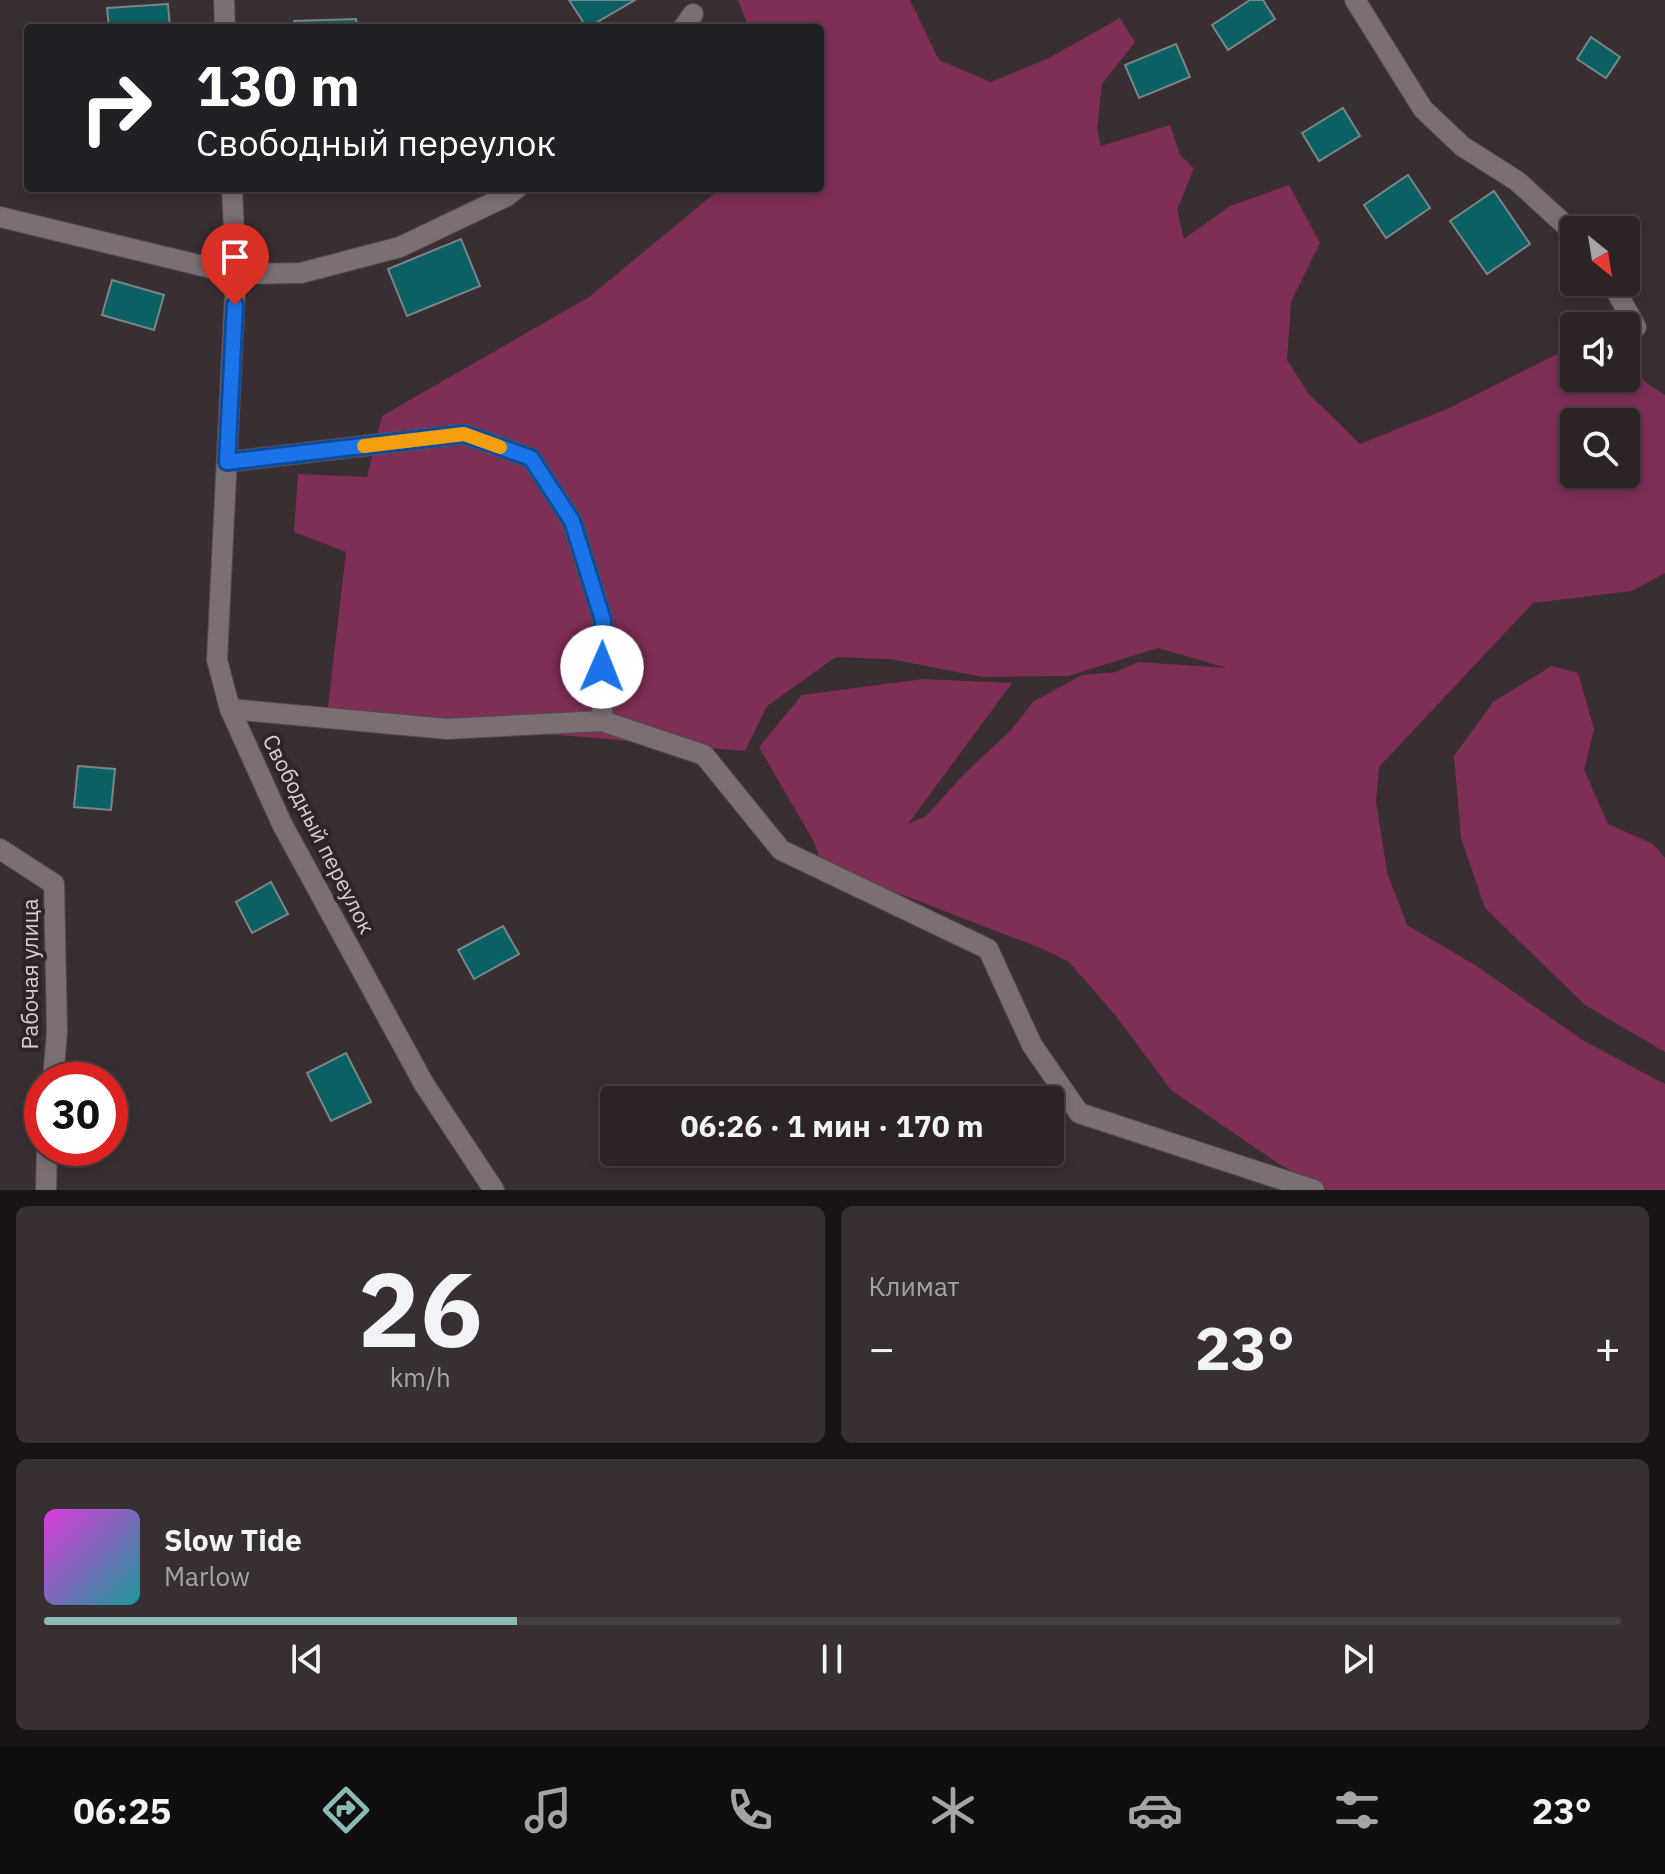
<!DOCTYPE html>
<html lang="ru">
<head>
<meta charset="utf-8">
<style>
	:root { --surface:#2b2326; --page:#372f32; --text:#f1f3f6; --muted:#a6a4a7; --line:#474043; --accent:#8bbbb9 }
	body { margin:0; font-family:"IBM Plex Sans",sans-serif; background:var(--page); color:var(--text); height:100vh; display:flex; flex-direction:column; font-size:30px; white-space:nowrap }
	* { box-sizing:border-box; margin:0 }
	p { font-size:26px; color:var(--muted) }
	.icon { flex:none; width:44px; height:44px; fill:none; stroke:currentColor; stroke-width:2; stroke-linecap:round; stroke-linejoin:round }
	.map { position:relative; height:1190px; overflow:hidden }
	.details { display:flex; flex-direction:column; gap:16px; padding:16px; background:#181315; flex:1 }
	.details>* { flex:none }
	.banner { position:absolute; left:24px; top:24px; width:800px; height:168px; border-radius:8px; box-shadow:0 4px 12px #0003,0 0 0 2px var(--line); background:#202124; color:#fff; overflow:hidden }
	.needle { width:52px; rotate:150deg }
	.tools { position:absolute; left:1560px; top:216px; display:grid; gap:16px }
	.tools a { display:grid; place-items:center; width:80px; height:80px; border-radius:8px; background:var(--surface); box-shadow:0 4px 12px #0003,0 0 0 2px var(--line); font-size:40px }
	.speed { position:absolute; left:24px; top:1062px; display:flex; gap:16px; font-size:40px; font-weight:700; text-align:center }
	.speed>* { display:grid; place-content:center; width:104px; height:104px; border-radius:50%; background:var(--surface); box-shadow:0 4px 12px #0003,0 0 0 2px var(--line); line-height:1 }
	.speed .limit { border:12px solid #d22; background:#fff; color:#111 }
	.pin { position:absolute; display:grid; place-items:center; width:68px; height:68px; color:#fff; margin:-82px -34px; border-radius:50% 50% 50% 0; rotate:-45deg; box-shadow:0 0 8px #0007 }
	.pin .icon { rotate:45deg }
	.me { position:absolute; width:88px; margin:-44px; rotate:1deg; stroke-linejoin:round; filter:drop-shadow(0 0 6px #0008) }
	.turn { display:flex; align-items:center; gap:28px; height:168px; padding:0 40px; font-size:36px }
	.turn .icon { width:104px; height:104px; stroke-width:2.5 }
	.turn b { display:block; font-size:56px; line-height:68px }
	.big { font-size:60px; font-weight:700; line-height:1.1 }
	.details .widget { flex:1; display:flex; flex-direction:column; justify-content:center; gap:12px; min-width:0; padding:0 28px; border-radius:12px; background:var(--page) }
	.details .dial { align-items:center; gap:0 }
	.dial b { font-size:104px; line-height:1 }
	.song { display:flex; align-items:center; gap:24px }
	.cover { width:96px; height:96px; border-radius:12px; background:linear-gradient(135deg,hsl(300 70% 55%),hsl(180 70% 35%)) }
	.played { height:8px; border-radius:4px; background:linear-gradient(90deg,var(--accent) 30%,var(--line) 30%) }
	.keys { display:flex; justify-content:space-around; direction:ltr }
	.heat { display:flex; justify-content:space-between; align-items:center; font-size:44px; direction:ltr }
	.details .tiles { flex:1; display:grid; gap:16px; grid-template-columns:1fr 1fr }
	.widget:last-child { grid-column:span 2 }
	.trip { position:absolute; left:600px; top:1086px; width:464px; height:80px; border-radius:8px; background:var(--surface); box-shadow:0 4px 12px #0003,0 0 0 2px var(--line); font-weight:700; line-height:80px; text-align:center }
	.menu { display:flex; height:128px; justify-content:space-around; align-items:center; background:#110e0f; color:var(--muted) }
	.menu .icon { width:56px; height:56px }
	.menu .active { color:var(--accent) }
	.menu b { font-size:36px; color:var(--text) }
	.map>svg:first-child { display:block }
	.green { fill:#7f2e55; fill-rule:evenodd }
	.building { fill:#0b6064; stroke:#788687; stroke-width:2 }
	.lines { fill:none; stroke-linecap:round; stroke-linejoin:round }
	.minor-casing { stroke:#534b4e; stroke-width:22 }
	.minor { stroke:#7b6f73; stroke-width:20 }
	.route-casing { stroke:#114b97; stroke-width:20 }
	.route { stroke:#1a73e8; stroke-width:14 }
	.slow { stroke:#f59e0b; stroke-width:14 }
	.labels { text-anchor:middle; stroke-width:8; stroke-linejoin:round; paint-order:stroke }
	.street-label { font-size:22px; fill:#d7d0d3; stroke:#2f2529 }
</style>
</head>
<body>
<div class="map">
<svg width="1665" height="1190" viewBox="0 0 1665 1190">
	<rect width="100%" height="100%" fill="#392f33"/>
	<g class="green">
		<path d="M738,0H910L939,60L991,82L1047,59L1120,18L1135,42L1102,84L1097,129L1101,146L1170,125L1180,155L1194,168L1177,210L1184,239L1230,206L1289,185L1320,243L1291,302L1287,360L1308,393L1360,444L1447,409L1574,346V378H1626V354L1645,382L1665,395V573L1632,591L1533,603L1379,767L1376,801L1387,872L1407,925L1475,965L1584,1041L1665,1084V1190H1327L1279,1164L1171,1090L1116,1016L1069,962L1043,949L822,864L814,842L759,747L802,695L923,679L1012,683L908,824L926,816L964,774L1010,731L1033,702L1082,675L1116,672L1138,662L1227,668L1158,648L1068,676L983,677L890,659L836,657L767,706L745,751L327,715L346,552L294,532L298,474L367,477L382,416L589,297L721,188H820V28H749ZM1574,422H1626V474H1574Z"/>
		<path d="M1552,666L1578,673L1594,729L1584,770L1608,824L1653,844L1665,858V1052L1585,1005L1485,908L1461,838L1454,756L1493,702Z"/>
	</g>
	<g class="building">
		<path d="M569,0H635L587,28Z"/>
		<path d="M1250,0H1263L1275,19L1228,50L1212,25Z"/>
		<path d="M168,4L170,28H109L107,8Z"/>
		<path d="M356,19L357,28H294V21Z"/>
		<path d="M1591,37L1620,57L1606,78L1577,59Z"/>
		<path d="M1176,44L1190,77L1139,98L1125,65Z"/>
		<path d="M1343,108L1360,136L1319,161L1302,133Z"/>
		<path d="M1408,175L1430,208L1386,238L1364,205Z"/>
		<path d="M1494,191L1530,244L1487,274L1450,221Z"/>
		<path d="M461,239L480,286L407,316L388,269Z"/>
		<path d="M112,280L164,295L154,330L102,315Z"/>
		<path d="M78,766L115,769L111,810L74,807Z"/>
		<path d="M271,882L288,914L252,933L236,902Z"/>
		<path d="M503,926L519,954L474,979L458,950Z"/>
		<path d="M346,1053L371,1102L331,1121L307,1073Z"/>
	</g>
	<g class="lines">
		<defs>
			<g id="minor">
				<path d="M224,0L225,28"/>
				<path d="M1355,0L1423,109L1462,146L1517,181L1574,233"/>
				<path d="M683,28L693,14"/>
				<path d="M232,188L236,274L217,660L230,709L282,824L424,1084L494,1190"/>
				<path d="M0,217L236,274L301,273L400,247L507,196L517,188"/>
				<path d="M1611,282L1636,327"/>
				<path d="M227,462L464,434L531,458L572,521L603,620L602,721"/>
				<path d="M230,709L447,729L602,721L704,755L781,850L988,949L1032,1045L1079,1113L1314,1190"/>
				<path d="M0,849L54,884L57,1031L53,1080"/>
				<path d="M46,1190L47,1148"/>
			</g>
		</defs>
		<use href="#minor" class="minor-casing"/>
		<use href="#minor" class="minor"/>
	</g>
	<g class="lines">
		<defs>
			<path id="route" d="M235,305L227,462L464,434L531,458L572,521L603,620L602,667"/>
		</defs>
		<use href="#route" class="route-casing"/>
		<use href="#route" class="route"/>
		<path class="slow" d="M364,446L464,434L500,447"/>
	</g>
	<g class="labels">
		<g class="street-label">
			<text transform="translate(319 834) rotate(63)" y="8">Свободный переулок</text>
			<text transform="translate(30 974) rotate(-90)" y="8">Рабочая улица</text>
		</g>
	</g>
</svg>
<div class="tools">
<a><svg class="needle" viewBox="-14 -14 28 28"><path d="M0-13l5 13h-10z" fill="#e53935"/><path d="M0 13l5-13h-10z" fill="#a6a4a7"/></svg></a>
<a><svg class="icon" aria-label="sound" viewBox="0 0 24 24"><path d="M4 9h4l5-4v14l-5-4H4zM17 9q2 3 0 6"/></svg></a>
<a><svg class="icon" aria-label="search" viewBox="0 0 24 24"><circle cx="10" cy="10" r="6"/><path d="M15 15l6 6"/></svg></a>
</div>
<div class="speed"><div class="limit">30</div></div>
<div class="pin" style="left:235px;top:305px;background:#d93025"><svg class="icon" aria-label="arrive" viewBox="0 0 24 24"><path d="M6 21V4h12l-3 4 3 4H6"/></svg></div>
<svg class="me" style="left:602px;top:667px" viewBox="-20 -20 40 40"><circle r="19" fill="#fff"/><path d="M0-13L10 11 0 6-10 11z" fill="#1a73e8"/></svg>
<div class="trip">06:26 · 1 мин · 170 m</div>
<div class="banner">
<div class="turn"><svg class="icon" aria-label="right" viewBox="0 0 24 24"><path d="M7 20v-9h11M14 6l5 5-5 5"/></svg><div><b>130 m</b>Свободный переулок</div></div>
</div>
</div>
<section class="details">
<div class="tiles">
<div class="widget dial"><b>26</b><p>km/h</p></div>
<div class="widget"><p>Климат</p>
<div class="heat"><a>−</a><b class="big">23°</b><a>+</a></div>
</div>
<div class="widget">
<div class="song"><i class="cover"></i><div><b>Slow Tide</b><p>Marlow</p></div></div>
<div class="played"></div>
<div class="keys"><svg class="icon" aria-label="previous" viewBox="0 0 24 24"><path d="M18 5L8 12l10 7zM5 5v14"/></svg><svg class="icon" aria-label="pause" viewBox="0 0 24 24"><path d="M8 5v14M16 5v14"/></svg><svg class="icon" aria-label="next" viewBox="0 0 24 24"><path d="M6 5l10 7-10 7zM19 5v14"/></svg></div>
</div>
</div>
</section>
<nav class="menu">
<b>06:25</b>
<svg class="icon active" aria-label="directions" viewBox="0 0 24 24"><path d="M12 3l9 9-9 9-9-9zM9 14v-3h6M13 9l2 2-2 2"/></svg>
<svg class="icon" aria-label="music" viewBox="0 0 24 24"><path d="M9 18V5l10-2v13"/><circle cx="6" cy="18" r="3"/><circle cx="16" cy="16" r="3"/></svg>
<svg class="icon" aria-label="phone" viewBox="0 0 24 24"><path d="M5 4h4l2 5-3 2q2 4 5 5l2-3 5 2v4C11 20 4 13 5 4z"/></svg>
<svg class="icon" aria-label="climate" viewBox="0 0 24 24"><path d="M12 3v18M4 7l16 10M4 17L20 7"/></svg>
<svg class="icon" aria-label="car" viewBox="0 0 24 24"><path d="M5 17H2v-5l4-1 3-4h7l3 4 3 1v5h-3M9 17h6M6 11h13"/><circle cx="7" cy="17" r="2"/><circle cx="17" cy="17" r="2"/></svg>
<svg class="icon" aria-label="filters" viewBox="0 0 24 24"><path d="M4 7h16M4 17h16"/><circle cx="9" cy="7" r="2"/><circle cx="15" cy="17" r="2"/></svg>
<b>23°</b>
</nav>
</body>
</html>
